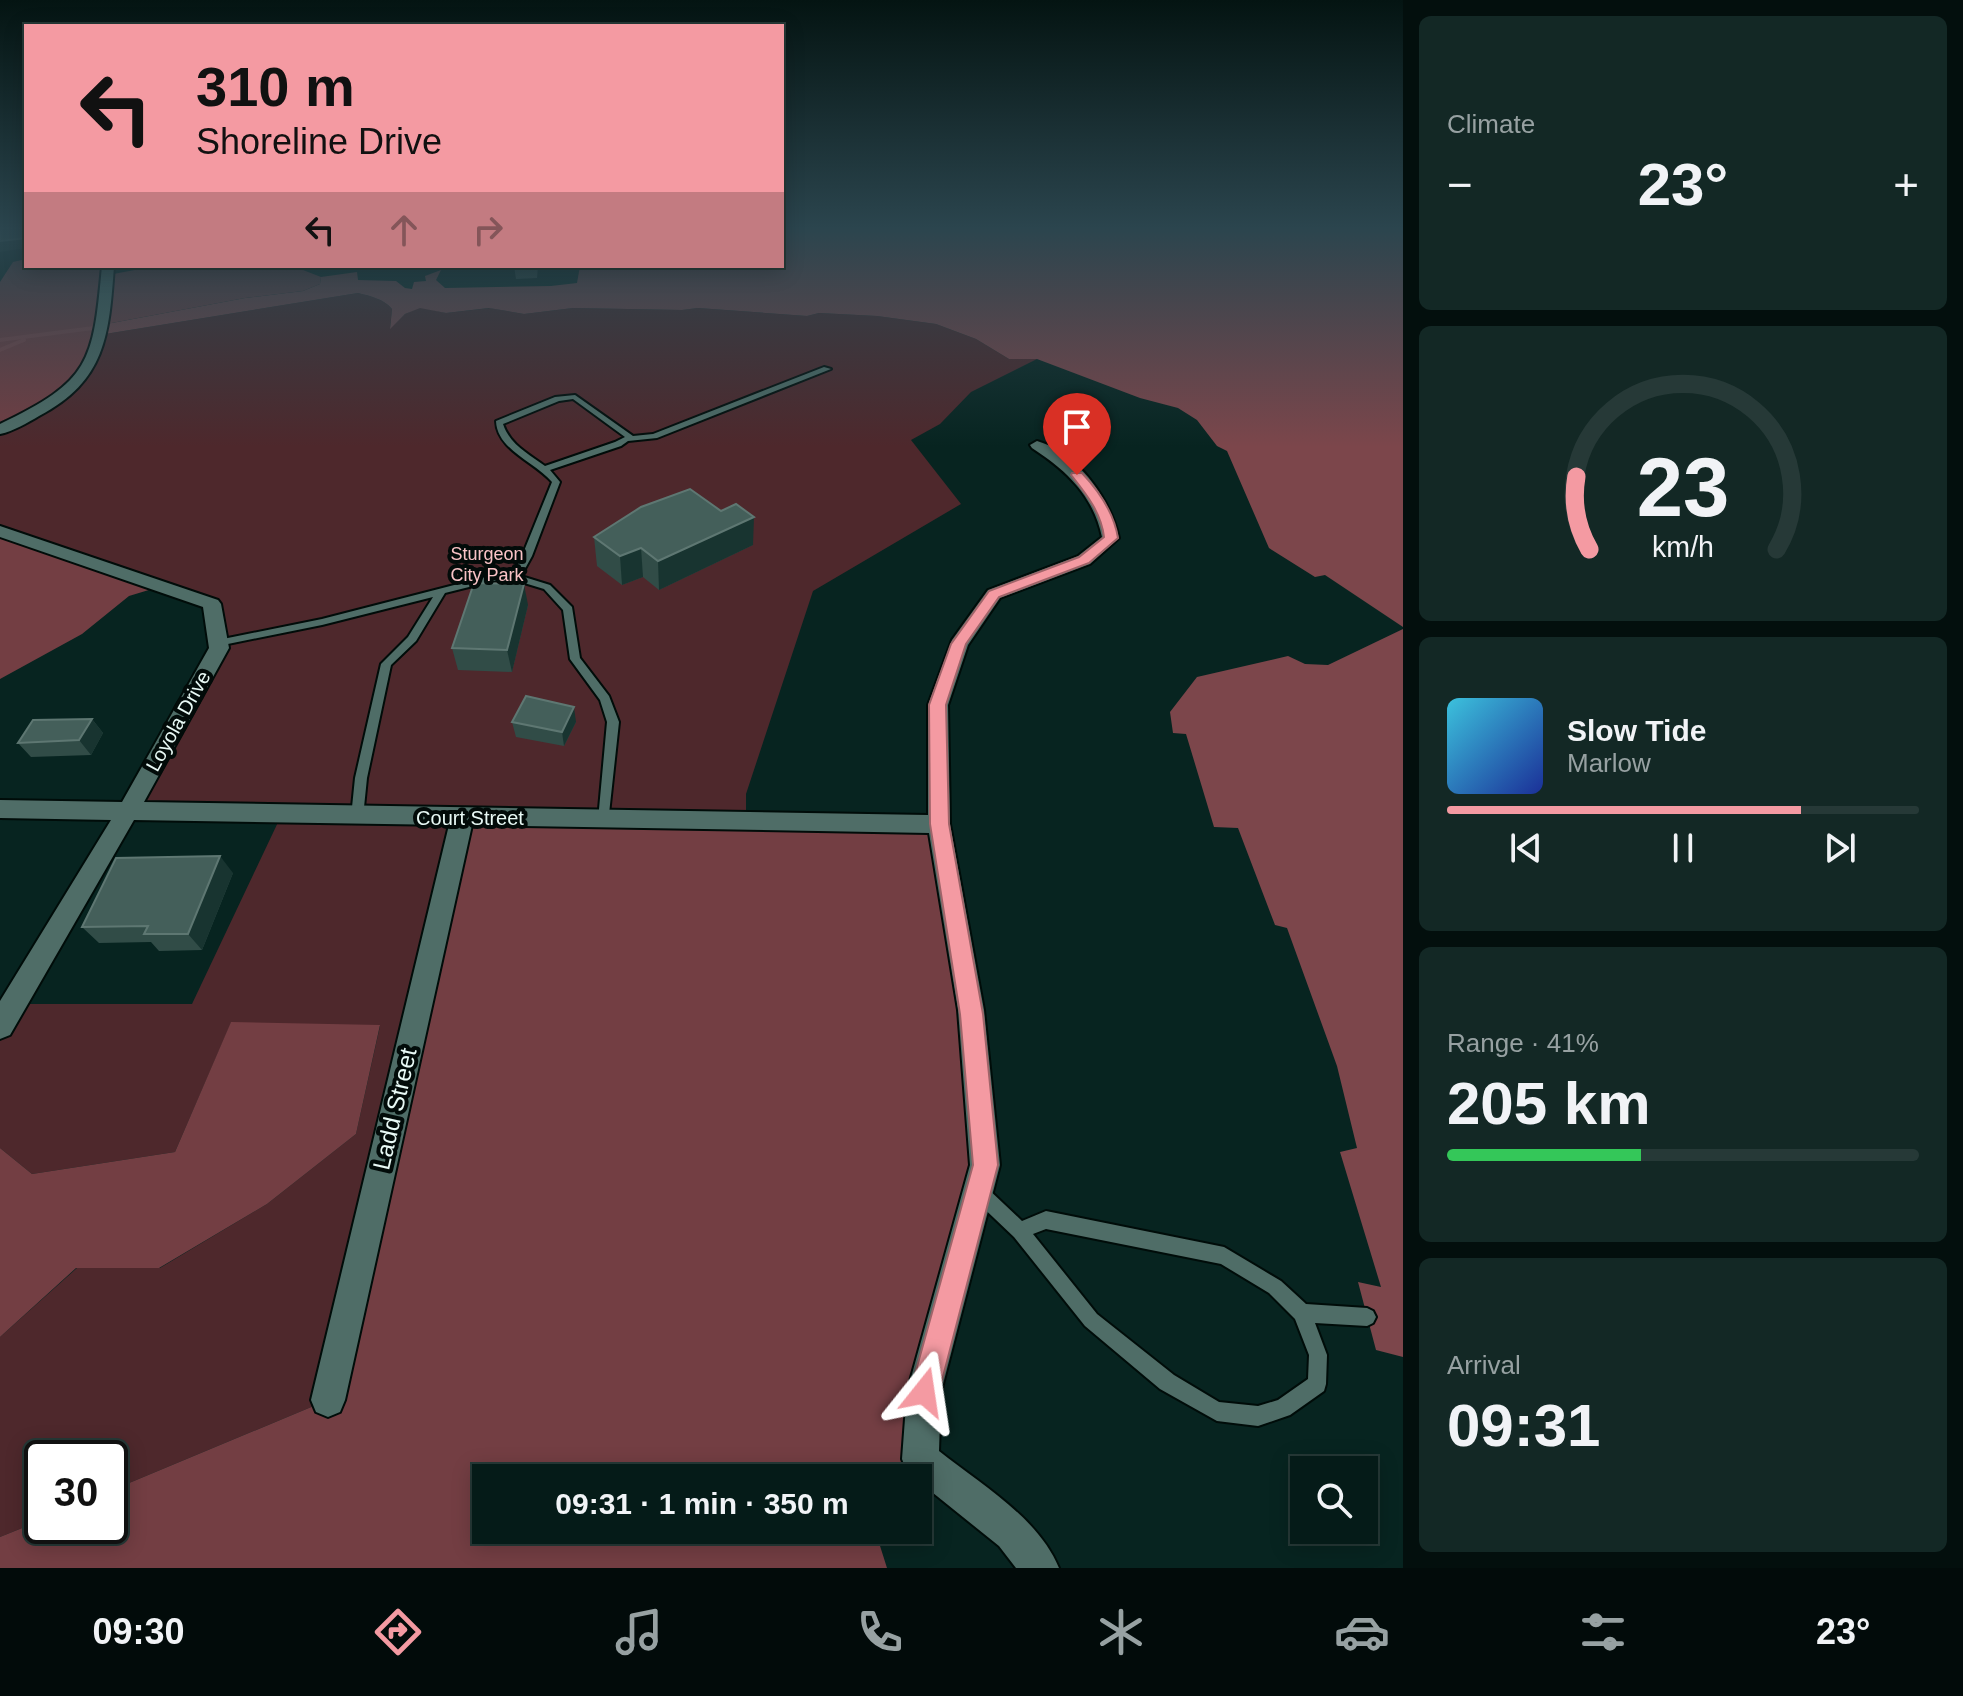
<!DOCTYPE html>
<html lang="en">
<head>
<meta charset="utf-8">
<style>
	:root { --surface:#051b18; --page:#132825; --text:#f1f3f6; --muted:#97a1a2; --line:#263937; --accent:#f49aa2 }
	body { margin:0; font-family:Helvetica,sans-serif; background:var(--page); color:var(--text); height:100vh; display:flex; flex-direction:column; font-size:30px; white-space:nowrap }
	* { box-sizing:border-box; margin:0 }
	p { font-size:26px; color:var(--muted) }
	.icon { flex:none; width:44px; height:44px; fill:none; stroke:currentColor; stroke-width:2; stroke-linecap:round; stroke-linejoin:round }
	.map { position:relative; flex:1; overflow:hidden }
	.details { display:flex; flex-direction:column; gap:16px; padding:16px; background:#030f0d; width:560px }
	.details>* { flex:none }
	.hud { position:absolute; left:24px; top:24px; width:760px; height:244px; border-radius:0px; box-shadow:0 4px 20px #0003,0 0 0 2px var(--line); background:#f49aa2; color:#111; overflow:hidden }
	.tools { position:absolute; left:1290px; top:1456px; display:grid; gap:16px }
	.tools a { display:grid; place-items:center; width:88px; height:88px; border-radius:0px; background:var(--surface); box-shadow:0 4px 20px #0003,0 0 0 2px var(--line); font-size:40px }
	.speed { position:absolute; left:24px; top:1440px; display:flex; gap:16px; font-size:40px; font-weight:700; text-align:center }
	.speed>* { display:grid; place-content:center; width:104px; height:104px; border-radius:50%; background:var(--surface); box-shadow:0 4px 20px #0003,0 0 0 2px var(--line); line-height:1 }
	.speed .limit { border:4px solid #111; border-radius:12px; background:#fff; color:#111 }
	.pin { position:absolute; display:grid; place-items:center; width:68px; height:68px; color:#fff; margin:-82px -34px; border-radius:50% 50% 50% 0; rotate:-45deg; box-shadow:0 0 8px #0007 }
	.pin .icon { rotate:45deg }
	.me { position:absolute; width:88px; margin:-44px; rotate:15deg; stroke-linejoin:round; filter:drop-shadow(0 0 6px #0008) }
	.turn { display:flex; align-items:center; gap:28px; height:168px; padding:0 40px; font-size:36px }
	.turn .icon { width:104px; height:104px; stroke-width:2.5 }
	.turn b { display:block; font-size:56px; line-height:68px }
	.lanes { display:flex; align-items:center; height:76px; padding:0 40px; background:#0003; justify-content:center; gap:40px; direction:ltr }
	.lanes .off { opacity:.35 }
	.big { font-size:60px; font-weight:700; line-height:1.1 }
	.details .tile { flex:1; display:flex; flex-direction:column; justify-content:center; gap:12px; min-width:0; padding:0 28px; border-radius:12px; background:var(--page) }
	.details .dial { align-items:center; gap:0 }
	.dial svg { height:208px; overflow:visible; fill:none; stroke:var(--line); stroke-width:7; stroke-linecap:round; text-anchor:middle }
	.dial text { fill:var(--text); stroke:none }
	.song { display:flex; align-items:center; gap:24px }
	.cover { width:96px; height:96px; border-radius:12px; background:linear-gradient(135deg,hsl(190 70% 55%),hsl(230 70% 35%)) }
	.played { height:8px; border-radius:4px; background:linear-gradient(90deg,var(--accent) 75%,var(--line) 75%) }
	.keys { display:flex; justify-content:space-around; direction:ltr }
	.heat { display:flex; justify-content:space-between; align-items:center; font-size:44px; direction:ltr }
	.charge { height:12px; border-radius:6px; background:linear-gradient(90deg,#34c759 41%,var(--line) 0) }
	.trip { position:absolute; left:472px; top:1464px; width:460px; height:80px; border-radius:0px; background:var(--surface); box-shadow:0 4px 20px #0003,0 0 0 2px var(--line); font-weight:700; line-height:80px; text-align:center }
	.tabs { display:flex; height:128px; justify-content:space-around; align-items:center; background:#020b0a; color:var(--muted) }
	.tabs .icon { width:56px; height:56px }
	.tabs .on { color:var(--accent) }
	.tabs b { font-size:36px; color:var(--text) }
	main { display:flex; flex:1; min-height:0 }
	.map>svg:first-child { display:block }
	.green { fill:#4e282c }
	.forest { fill:#733e43 }
	.water { fill:#7c464b }
	.lines { fill:none; stroke-linecap:round; stroke-linejoin:round }
	.stream { stroke:#7c464b; stroke-width:4 }
	.service-casing { stroke:#000c09; stroke-width:4 }
	.minor-casing { stroke:#000c09; stroke-width:4 }
	.service { fill:#4f6d67; fill-rule:evenodd }
	.minor { fill:#4f6d67; fill-rule:evenodd }
	.wall { fill:#314c47 }
	.shaded-wall { fill:#183430 }
	.building { fill:#445f5a; stroke:#5e7772; stroke-width:2 }
	.route { fill:#f49aa2; stroke:#9f6469; stroke-width:2 }
	.labels { text-anchor:middle; stroke-width:8; stroke-linejoin:round; paint-order:stroke }
	.far-park-label { font-size:18px; fill:#f9c3c6; stroke:#020b09 }
	.street-label { font-size:20px; fill:#e8f9f5; stroke:#020b09 }
	.near-street-label { font-size:24px; fill:#e8f9f5; stroke:#020b09 }
</style>
</head>
<body>
<main>
<div class="map">
<svg width="1403" height="1568" viewBox="0 0 1403 1568">
	<rect width="100%" height="100%" fill="#072420"/>
	<path class="green" d="M358,293C370,296 384,299 392,309L390,328L405,314L420,307L446,313L490,308L524,314L573,308L682,310L698,308L807,316L819,313L877,316L936,324L976,339L1009,359H1037L971,392L940,424L911,440L961,504L813,591L746,794V822L328,1400L110,1491V1458H42V1520L0,1537V1337L77,1268H160L267,1204L356,1134L380,1026L231,1023L175,1152L32,1174L0,1148V1026L13,1004H192L281,816L128,811L218,648L212,604L0,531V430L99,335Z"/>
	<g class="forest">
		<path d="M26,259V266H108V275L156,266H176L177,270L191,266H274L276,269L303,270L321,277L320,284L303,291L245,298L101,325L78,383L0,430V282L13,262Z"/>
		<path d="M0,531L162,586L129,596L82,634L0,679Z"/>
		<path d="M462,818L939,824L985,1165L920,1459L906,1478H486V1530H875L887,1568H0V1537L42,1520V1526H110V1491L328,1400Z"/>
		<path d="M231,1022L380,1025L356,1134L267,1204L159,1268H76L0,1337V1148L32,1174L175,1152Z"/>
	</g>
	<g class="water">
		<path d="M782,227H1403V627L1325,575L1315,577L1269,548L1227,451L1217,446L1197,420L1178,408L1140,398L1037,359H1009L976,339L936,324L877,316L819,313L807,316L698,308L682,310L573,308L524,314L489,308L446,313L420,308L405,314L390,329L392,309C384,299 370,296 358,293L99,335L101,325L245,298L303,291L320,284L321,277L357,272L358,280L396,281L405,288L412,289L414,282L426,281L425,276L441,270L436,280L445,288L551,286L577,283L580,266H782Z"/>
		<path d="M1403,629V1357L1376,1350L1358,1282L1381,1287L1340,1152L1357,1148L1337,1066L1287,928L1275,925L1238,828L1214,827L1186,734L1173,733L1170,712L1197,677L1288,656L1305,664L1328,665Z"/>
	</g>
	<g class="lines">
		<g class="stream">
			<path d="M0,340L101,327"/>
			<path d="M0,350L24,340"/>
		</g>
		<defs>
			<g id="service">
				<path d="M824,367L831,369L657,438L628,441L621,446L550,470L560,482L532,556L521,576L550,585L572,607L580,658L609,696L619,722L608,823H600L598,820L607,722L600,700L570,659L563,610L544,589L521,582L497,580L445,593L416,641L391,665L367,778L363,817L361,820H353L351,817L355,778L381,664L408,637L433,597L322,625L218,646L213,643L218,640L322,619L497,574L512,575L522,556L552,482C535,462 497,450 496,421L555,397L575,395L633,436L653,434ZM573,399L625,437L615,442L545,466C529,454 510,445 503,424L559,401Z"/>
				<path d="M980,1185L986,1187L1022,1221L1046,1211L1224,1247L1281,1281L1306,1304L1367,1308L1373,1311L1376,1317L1373,1323L1367,1326L1315,1323L1327,1355L1326,1384L1324,1391L1290,1415L1258,1426L1217,1421L1160,1389L1085,1326L1014,1237L974,1199L972,1193L974,1187ZM1046,1229L1221,1264L1269,1293L1295,1319L1309,1355L1308,1379L1278,1400L1258,1406L1219,1402L1174,1375L1097,1314L1033,1234Z"/>
			</g>
			<g id="minor">
				<path d="M102,266H114C109,335 106,381 39,416C27,423 14,431 0,434V424C90,381 93,363 102,266Z"/>
				<path d="M1037,441C1078,453 1110,499 1119,538L1090,564L1000,598L968,645L948,705L950,824L984,1010L1000,1165L941,1392L939,1451C980,1484 1038,1517 1059,1568H1016L999,1546L907,1472L902,1459L907,1392L970,1165L958,1010L929,833L472,825L345,1400L340,1412L328,1417L316,1412L311,1400L449,825L134,820L10,1035L0,1039V1001L111,820L0,818V800L122,802L209,648L203,607L0,537V526L218,600L221,604L229,648L144,802L928,815V705L952,640L988,590L1078,556L1102,537C1093,495 1066,470 1032,448L1030,445Z"/>
			</g>
		</defs>
		<use href="#service" class="service-casing"/>
		<use href="#minor" class="minor-casing"/>
		<use href="#service" class="service"/>
		<use href="#minor" class="minor"/>
	</g>
	<g class="wall">
		<path d="M514,266H538L537,278L516,279Z"/>
		<path d="M594,537L753,545L659,590L643,577L622,585L597,566Z"/>
		<path d="M528,605L512,672L458,670L452,648Z"/>
		<path d="M92,719L103,733L91,755L31,757L18,743Z"/>
		<path d="M512,722H576L564,746L516,737Z"/>
		<path d="M233,873L202,950L159,951L151,942L99,943L82,927Z"/>
	</g>
	<g class="shaded-wall">
		<path d="M26,238V248L0,252V241Z"/>
		<path d="M754,517L753,545L659,590L658,561Z"/>
		<path d="M641,548L643,577L622,585L620,556Z"/>
		<path d="M524,584L528,605L512,672L507,650Z"/>
		<path d="M574,707L576,722L564,746L562,732Z"/>
		<path d="M92,719L103,733L91,755L79,740Z"/>
		<path d="M220,856L233,873L202,950L188,934Z"/>
	</g>
	<g class="building">
		<path d="M7,227H26V238L0,241V228Z"/>
		<path d="M690,489L721,511L736,504L754,517L658,561L641,548L620,556L594,537L641,507Z"/>
		<path d="M474,583L524,584L507,650L452,648Z"/>
		<path d="M526,696L574,707L562,732L512,722Z"/>
		<path d="M92,719L79,740L18,743L33,720Z"/>
		<path d="M220,856L188,934H144L148,926L82,927L116,858Z"/>
	</g>
	<linearGradient id="sky" x2="0" y2="1"><stop stop-color="#041412"/><stop offset="0.51" stop-color="#2b454e"/><stop offset="1" stop-color="#2b454e" stop-opacity="0"/></linearGradient>
	<rect width="1403" height="447" fill="url(#sky)"/>
	<path class="route" d="M1072,473H1082C1099,491 1114,513 1118,538L1089,563L999,597L966,644L946,705L949,824L983,1014L998,1165L939,1392L934,1402L924,1407L914,1402L910,1392L973,1165L960,1014L930,824L929,705L951,644L989,591L1079,557L1104,537C1101,512 1086,494 1071,475Z"/>
	<g class="labels">
		<g class="far-park-label">
			<text x="487" y="560">Sturgeon<tspan x="487" dy="21">City Park</tspan></text>
		</g>
		<g class="street-label">
			<text transform="translate(178 721) rotate(-61)" y="7">Loyola Drive</text>
			<text x="470" y="825">Court Street</text>
		</g>
		<g class="near-street-label">
			<text transform="translate(395 1109) rotate(-77)" y="8">Ladd Street</text>
		</g>
	</g>
</svg>
<div class="tools">
<a><svg class="icon" aria-label="search" viewBox="0 0 24 24"><circle cx="10" cy="10" r="6"/><path d="M15 15l6 6"/></svg></a>
</div>
<div class="speed"><div class="limit">30</div></div>
<div class="pin" style="left:1077px;top:475px;background:#d93025"><svg class="icon" aria-label="arrive" viewBox="0 0 24 24"><path d="M6 21V4h12l-3 4 3 4H6"/></svg></div>
<svg class="me" style="left:924px;top:1392px" viewBox="-20 -20 40 40"><path d="M0-17L14 15 0 8-14 15z" fill="#f49aa2" stroke="#fff" stroke-width="4"/></svg>
<div class="trip">09:31 · 1 min · 350 m</div>
<div class="hud">
<div class="turn"><svg class="icon" aria-label="left" viewBox="0 0 24 24"><path d="M17 20v-9H6M10 6l-5 5 5 5"/></svg><div><b>310 m</b>Shoreline Drive</div></div>
<div class="lanes"><svg class="icon" aria-label="left" viewBox="0 0 24 24"><path d="M17 20v-9H6M10 6l-5 5 5 5"/></svg><svg class="icon off" aria-label="ahead" viewBox="0 0 24 24"><path d="M12 20V5M6 11l6-6 6 6"/></svg><svg class="icon off" aria-label="right" viewBox="0 0 24 24"><path d="M7 20v-9h11M14 6l5 5-5 5"/></svg></div>
</div>
</div>
<section class="details">
<div class="tile"><p>Climate</p>
<div class="heat"><a>−</a><b class="big">23°</b><a>+</a></div>
</div>
<div class="tile dial"><svg viewBox="0 0 100 80">
<path d="M14 69A42 42 0 1 1 86 69"/>
<path d="M14 69A42 42 0 0 1 9 41" stroke="#f49aa2"/>
<text x="50" y="56" font-size="32" font-weight="700">23</text>
<text x="50" y="72" font-size="11">km/h</text>
</svg></div>
<div class="tile">
<div class="song"><i class="cover"></i><div><b>Slow Tide</b><p>Marlow</p></div></div>
<div class="played"></div>
<div class="keys"><svg class="icon" aria-label="previous" viewBox="0 0 24 24"><path d="M18 5L8 12l10 7zM5 5v14"/></svg><svg class="icon" aria-label="pause" viewBox="0 0 24 24"><path d="M8 5v14M16 5v14"/></svg><svg class="icon" aria-label="next" viewBox="0 0 24 24"><path d="M6 5l10 7-10 7zM19 5v14"/></svg></div>
</div>
<div class="tile"><p>Range · 41%</p><b class="big">205 km</b><div class="charge"></div></div>
<div class="tile"><p>Arrival</p><b class="big">09:31</b></div>
</section>
</main>
<nav class="tabs">
<b>09:30</b>
<svg class="icon on" aria-label="directions" viewBox="0 0 24 24"><path d="M12 3l9 9-9 9-9-9zM9 14v-3h6M13 9l2 2-2 2"/></svg>
<svg class="icon" aria-label="music" viewBox="0 0 24 24"><path d="M9 18V5l10-2v13"/><circle cx="6" cy="18" r="3"/><circle cx="16" cy="16" r="3"/></svg>
<svg class="icon" aria-label="phone" viewBox="0 0 24 24"><path d="M5 4h4l2 5-3 2q2 4 5 5l2-3 5 2v4C11 20 4 13 5 4z"/></svg>
<svg class="icon" aria-label="climate" viewBox="0 0 24 24"><path d="M12 3v18M4 7l16 10M4 17L20 7"/></svg>
<svg class="icon" aria-label="car" viewBox="0 0 24 24"><path d="M5 17H2v-5l4-1 3-4h7l3 4 3 1v5h-3M9 17h6M6 11h13"/><circle cx="7" cy="17" r="2"/><circle cx="17" cy="17" r="2"/></svg>
<svg class="icon" aria-label="filters" viewBox="0 0 24 24"><path d="M4 7h16M4 17h16"/><circle cx="9" cy="7" r="2"/><circle cx="15" cy="17" r="2"/></svg>
<b>23°</b>
</nav>
</body>
</html>
